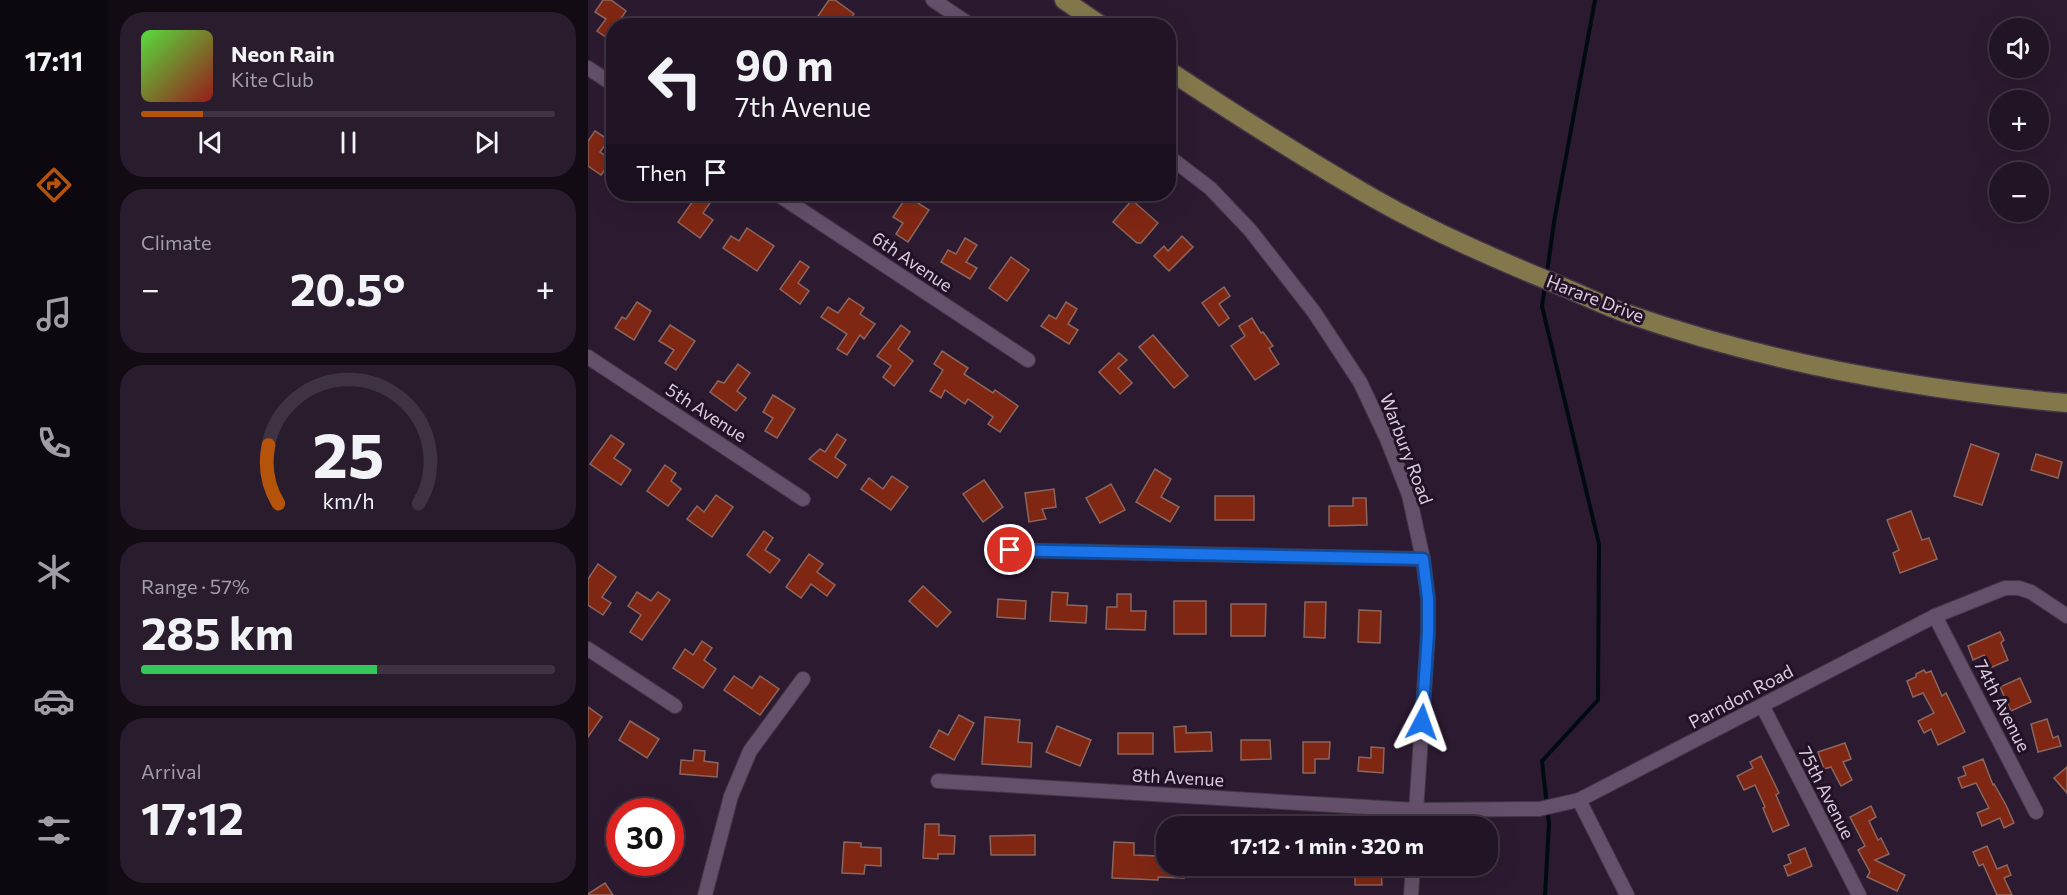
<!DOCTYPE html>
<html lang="en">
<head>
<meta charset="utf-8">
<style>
	:root { --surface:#211425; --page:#291d2d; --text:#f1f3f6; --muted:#a29ea7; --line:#3e3342; --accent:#b45309 }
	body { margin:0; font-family:Commissioner,sans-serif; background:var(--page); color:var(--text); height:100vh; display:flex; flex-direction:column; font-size:22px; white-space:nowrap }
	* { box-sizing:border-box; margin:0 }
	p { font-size:20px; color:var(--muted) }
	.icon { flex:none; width:33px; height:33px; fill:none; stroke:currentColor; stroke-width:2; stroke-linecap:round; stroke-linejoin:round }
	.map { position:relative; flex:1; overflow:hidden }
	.drawer { display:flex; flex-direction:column; gap:12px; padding:12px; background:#120b14; width:480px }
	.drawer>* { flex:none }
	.hud { position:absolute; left:18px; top:18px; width:570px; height:183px; border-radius:24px; box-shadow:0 6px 24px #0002,0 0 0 2px var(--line); background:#211425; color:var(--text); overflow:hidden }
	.controls { position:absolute; left:1401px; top:18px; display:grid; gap:12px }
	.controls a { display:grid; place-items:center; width:60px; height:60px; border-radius:50%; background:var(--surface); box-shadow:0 6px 24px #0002,0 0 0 2px var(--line); font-size:30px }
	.speed { position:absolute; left:18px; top:798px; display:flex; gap:12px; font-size:30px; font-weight:700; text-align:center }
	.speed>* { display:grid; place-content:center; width:78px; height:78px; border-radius:50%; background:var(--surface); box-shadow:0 6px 24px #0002,0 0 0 2px var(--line); line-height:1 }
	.speed .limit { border:9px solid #d22; background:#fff; color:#111 }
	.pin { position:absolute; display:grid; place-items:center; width:51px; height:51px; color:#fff; margin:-26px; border:3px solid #fff; border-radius:50%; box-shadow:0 2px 6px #0007 }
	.me { position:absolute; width:66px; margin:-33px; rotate:4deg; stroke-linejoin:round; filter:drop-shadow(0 0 4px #0008) }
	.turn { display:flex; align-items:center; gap:21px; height:126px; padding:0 30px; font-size:27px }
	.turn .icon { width:78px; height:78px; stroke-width:2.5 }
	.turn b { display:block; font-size:42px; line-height:51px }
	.then { display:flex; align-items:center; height:57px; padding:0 30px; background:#0003; gap:12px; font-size:22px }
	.big { font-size:45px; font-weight:700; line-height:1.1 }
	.drawer .tile { flex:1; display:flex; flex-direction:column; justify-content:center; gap:9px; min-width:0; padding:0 21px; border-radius:24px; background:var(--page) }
	.drawer .dial { align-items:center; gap:0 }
	.dial svg { height:156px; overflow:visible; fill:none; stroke:var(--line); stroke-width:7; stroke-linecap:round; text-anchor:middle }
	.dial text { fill:var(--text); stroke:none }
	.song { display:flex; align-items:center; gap:18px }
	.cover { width:72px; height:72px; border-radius:9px; background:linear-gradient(135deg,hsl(110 70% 55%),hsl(0 70% 35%)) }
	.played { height:6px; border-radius:3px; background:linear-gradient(90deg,var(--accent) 15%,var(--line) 15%) }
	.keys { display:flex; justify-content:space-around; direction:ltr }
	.heat { display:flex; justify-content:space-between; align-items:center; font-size:33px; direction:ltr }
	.charge { height:9px; border-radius:4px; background:linear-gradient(90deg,#34c759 57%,var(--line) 0) }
	.trip { position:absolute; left:568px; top:816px; width:342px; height:60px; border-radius:24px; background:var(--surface); box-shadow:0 6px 24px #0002,0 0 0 2px var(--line); font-weight:700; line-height:60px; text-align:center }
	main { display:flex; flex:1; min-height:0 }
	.tabs { display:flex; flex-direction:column; width:108px; justify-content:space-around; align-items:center; background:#0d080f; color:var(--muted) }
	.tabs .icon { width:42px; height:42px }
	.tabs .selected { color:var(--accent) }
	.tabs b { font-size:27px; color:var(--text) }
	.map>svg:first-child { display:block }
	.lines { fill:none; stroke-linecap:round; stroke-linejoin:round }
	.stream { stroke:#000b11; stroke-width:4 }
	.building { fill:#802713; stroke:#8a665d; stroke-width:1.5 }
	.street-casing { stroke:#433547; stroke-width:16 }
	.primary-casing { stroke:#433547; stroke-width:21 }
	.street { stroke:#64506a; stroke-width:14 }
	.primary { stroke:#83784b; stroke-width:18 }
	.route-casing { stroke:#114b97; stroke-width:15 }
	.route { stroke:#1a73e8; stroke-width:10 }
	.labels { text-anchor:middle; stroke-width:6; stroke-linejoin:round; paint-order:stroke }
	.street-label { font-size:18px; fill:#d8cddc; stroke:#221127 }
</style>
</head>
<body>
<main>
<nav class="tabs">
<b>17:11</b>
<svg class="icon selected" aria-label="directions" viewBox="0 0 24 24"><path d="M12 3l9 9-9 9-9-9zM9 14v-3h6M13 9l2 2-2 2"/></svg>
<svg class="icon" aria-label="music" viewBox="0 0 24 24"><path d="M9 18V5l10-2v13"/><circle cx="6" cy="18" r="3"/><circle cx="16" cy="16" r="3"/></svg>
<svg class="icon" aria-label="phone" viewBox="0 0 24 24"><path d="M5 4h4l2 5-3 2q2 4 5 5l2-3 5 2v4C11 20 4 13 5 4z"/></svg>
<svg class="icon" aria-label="climate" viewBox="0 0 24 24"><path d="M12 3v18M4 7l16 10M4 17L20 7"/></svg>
<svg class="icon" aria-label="car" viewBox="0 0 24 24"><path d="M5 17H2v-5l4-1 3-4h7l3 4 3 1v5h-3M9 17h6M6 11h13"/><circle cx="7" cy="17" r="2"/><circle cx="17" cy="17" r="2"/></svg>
<svg class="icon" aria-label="filters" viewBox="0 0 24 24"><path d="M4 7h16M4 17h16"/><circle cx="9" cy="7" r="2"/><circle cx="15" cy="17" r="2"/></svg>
</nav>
<section class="drawer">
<div class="tile">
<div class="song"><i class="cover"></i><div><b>Neon Rain</b><p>Kite Club</p></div></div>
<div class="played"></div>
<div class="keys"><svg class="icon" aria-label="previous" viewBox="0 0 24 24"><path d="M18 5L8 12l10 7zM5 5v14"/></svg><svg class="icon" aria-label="pause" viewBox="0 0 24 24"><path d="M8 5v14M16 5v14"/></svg><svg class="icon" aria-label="next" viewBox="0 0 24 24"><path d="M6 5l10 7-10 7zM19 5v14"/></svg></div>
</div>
<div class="tile"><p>Climate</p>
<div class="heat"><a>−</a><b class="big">20.5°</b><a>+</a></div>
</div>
<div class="tile dial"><svg viewBox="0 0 100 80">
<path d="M14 69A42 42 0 1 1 86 69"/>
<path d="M14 69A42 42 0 0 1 9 39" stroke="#b45309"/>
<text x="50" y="56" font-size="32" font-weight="700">25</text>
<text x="50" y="72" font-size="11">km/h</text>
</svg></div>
<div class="tile"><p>Range · 57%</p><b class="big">285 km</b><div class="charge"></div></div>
<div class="tile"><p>Arrival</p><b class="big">17:12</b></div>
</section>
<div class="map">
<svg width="1479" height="895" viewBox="0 0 1479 895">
	<rect width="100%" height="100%" fill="#2c1a31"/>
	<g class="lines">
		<g class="stream">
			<path d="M959,273L966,222L1007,0"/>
			<path d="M957,286L954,306L1011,544L1010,700L954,761L961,824L957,895"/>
		</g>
	</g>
	<g class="building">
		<path d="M15,0H23L38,11L28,26H26V29L19,38L9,31L18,19L7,12Z"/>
		<path d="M241,0H247L266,14L257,26H223Z"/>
		<path d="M7,131L21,140L12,152L24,160L13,175L0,166V141Z"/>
		<path d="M110,194H114L124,200L115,213L125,220L112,238L90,222Z"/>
		<path d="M319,196L341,210L320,242L308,234L315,223L305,217Z"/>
		<path d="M544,200L570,223L553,243H549L525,222Z"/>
		<path d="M159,228L186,246L169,271L135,248L143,236L151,241Z"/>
		<path d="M594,236L605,247L581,271L566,256L576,246L580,251Z"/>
		<path d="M377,238L389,245L378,262L389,268L382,279L353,262L360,250L368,254Z"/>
		<path d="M423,257L441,270L419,301L401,288Z"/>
		<path d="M212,261L221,267L210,283L221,291L212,304L192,289Z"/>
		<path d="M636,287L642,296L631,304L641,318L631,326L614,303Z"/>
		<path d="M261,298L276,308L272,314L287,324L276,339L272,335L259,355L249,349L259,334L233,317L240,307L250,313Z"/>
		<path d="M49,302L63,311L46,340L27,328L34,317L38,319Z"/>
		<path d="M478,302L489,309L480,324L490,330L481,344L453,326L461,315L468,319Z"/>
		<path d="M664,318L673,333L675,332L685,346L681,348L691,364L667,380L643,346L657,336L651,326Z"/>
		<path d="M82,325L107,341L88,370L77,363L86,350L71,341Z"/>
		<path d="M313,325L322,332L310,349L325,361L306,386L295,377L303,366L289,356Z"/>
		<path d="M565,335L600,376L586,388L551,347Z"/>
		<path d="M354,351L380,368L376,374L405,393L407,390L430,406L412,432L400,424L405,417L380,399L377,404L357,390L353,398L342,391L355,370L346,364Z"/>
		<path d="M531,353L539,360L530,368L544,383L532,394L511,372Z"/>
		<path d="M150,364L162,373L149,391L158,398L148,411L122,392L130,381L136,383Z"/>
		<path d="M185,395L207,409L189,438L177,431L185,418L175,412Z"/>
		<path d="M249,434L258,440L247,457L258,465L249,478L221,459L232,449L237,452Z"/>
		<path d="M23,435L36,444L26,458L43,470L33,485L2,464Z"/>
		<path d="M1383,444L1411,454L1394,505L1366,496Z"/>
		<path d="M1448,454L1474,462L1470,478L1443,470Z"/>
		<path d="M77,465L88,473L83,481L93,489L80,506L59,491Z"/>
		<path d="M567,469L583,479L573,497L591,507L582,522L548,502Z"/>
		<path d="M304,476L320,487L303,510L273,489L281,478L295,489Z"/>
		<path d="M396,480L415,507L395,522L375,494Z"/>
		<path d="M523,484L537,510L512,523L498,498Z"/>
		<path d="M466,489L468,507L454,509L458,519L441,522L437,493Z"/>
		<path d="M128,495L145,507L124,537L99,519L109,506L116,512Z"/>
		<rect x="627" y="496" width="39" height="24"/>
		<path d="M765,498H778L779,525L741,526V506H765Z"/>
		<path d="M1323,511L1334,540L1341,538L1349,559L1312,573L1305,553L1311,550L1299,520Z"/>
		<path d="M176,531L185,538L177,550L192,560L182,573L159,555Z"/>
		<path d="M221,554L235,564L229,572L247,585L239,596L223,584L213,598L198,587Z"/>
		<path d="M10,564L28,577L14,597L23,603L15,615L0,605V579Z"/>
		<path d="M335,586L363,612L349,627L321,601Z"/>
		<path d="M49,592L63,601L70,592L82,600L54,640L42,632L53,615L40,606Z"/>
		<path d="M464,592L480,593L479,605L499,606L498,623L462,621Z"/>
		<path d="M529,594H543V611H558L557,630L518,629L519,607H529Z"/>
		<path d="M410,599L438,601L437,619L409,617Z"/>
		<rect x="586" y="601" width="32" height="33"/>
		<path d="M717,602H738L737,638L716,637Z"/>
		<path d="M643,604H678L677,636H643Z"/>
		<path d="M771,610L793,611L792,643L770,642Z"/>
		<path d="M1412,632L1416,640L1413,643L1420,660L1402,668L1396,655L1385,660L1380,646Z"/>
		<path d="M114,641L124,648L116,660L128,669L115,688L85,668L97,649L105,655Z"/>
		<path d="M1336,670L1338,673L1343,671L1354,696L1358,693L1377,732L1350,745L1343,729L1336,733L1330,721L1346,713L1335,693L1325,697L1319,681L1328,677V674Z"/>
		<path d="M146,676L164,688L172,676L191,689L172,715L136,690Z"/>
		<path d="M1432,678L1443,702L1423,711L1412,687Z"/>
		<path d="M0,707L14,717L0,737Z"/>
		<path d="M371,715L386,723L366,760L342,747L351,730L360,735Z"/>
		<path d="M397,717L432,720L430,742L444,743L443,767L394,764Z"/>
		<path d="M1459,719L1465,738L1470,736L1473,746L1450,752L1443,724Z"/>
		<path d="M42,721L71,739L59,758L31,740Z"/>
		<path d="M469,726L503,740L492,766L458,752Z"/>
		<path d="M598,726V733L623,732L624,751L587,752L586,727Z"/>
		<rect x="530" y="733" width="35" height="21"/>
		<path d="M653,740H682L683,759L653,760Z"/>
		<path d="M715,742H742L741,759H727V773H715Z"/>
		<path d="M1257,743L1263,759L1255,762L1264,780L1253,786L1243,767L1236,769L1230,752Z"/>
		<path d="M783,747L796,748L795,773L770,771L771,757L783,758Z"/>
		<path d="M106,750L117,751L116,761L130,763L129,777L92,774L93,760L105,761Z"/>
		<path d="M1173,756L1191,793L1188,795L1201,825L1185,832L1175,808L1177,807L1167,785L1156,790L1149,776L1165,768L1162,762Z"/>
		<path d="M1395,759L1405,785L1406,784L1418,805L1426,823L1416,828L1412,818L1394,826L1389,813L1401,808L1388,783L1374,788L1370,778L1378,775L1375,767Z"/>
		<path d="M1479,767V793L1466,778Z"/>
		<path d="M1283,806L1288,817L1281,821L1290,840L1293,838L1301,854L1287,860L1317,875L1309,891L1279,877L1282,872L1270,850L1277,846L1262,817Z"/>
		<path d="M337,824H351V835L367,836L366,854H350V859L335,858Z"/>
		<path d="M447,835V855H403L402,836Z"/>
		<path d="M256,842L273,843V847L293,848V866L277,865L276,874L254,873Z"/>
		<path d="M526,842L546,843V855L571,856V866H597L596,878L570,877V880L524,878Z"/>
		<path d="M1399,846L1409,869L1419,865L1423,875L1416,878L1424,895H1409L1395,864L1391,866L1385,852Z"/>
		<path d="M1217,848L1224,866L1200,876L1196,866L1203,863L1200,855Z"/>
		<path d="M767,866H793L794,885H767Z"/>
		<path d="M17,883L25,895H0V894Z"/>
	</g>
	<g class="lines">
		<defs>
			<g id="street">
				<path d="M345,0L384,26"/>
				<path d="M0,68L26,85"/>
				<path d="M580,156L622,188L662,230L726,312L772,382L799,439L821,495L835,559L840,598V633L827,826"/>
				<path d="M189,194L440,360"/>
				<path d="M0,357L215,499"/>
				<path d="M422,550L835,559"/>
				<path d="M1347,616L1448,812"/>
				<path d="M0,649L87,706"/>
				<path d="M1175,707L1271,895"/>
				<path d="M350,781L828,810L951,809L991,800L1347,616L1417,588H1431L1443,592L1479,616"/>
				<path d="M991,800L1039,895"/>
				<path d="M117,895L143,796L162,751L215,679"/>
				<path d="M823,895L825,866"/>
			</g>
			<g id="primary">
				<path d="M476,0L514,26"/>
				<path d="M580,70C648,115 717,159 787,199C847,233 910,260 973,286C995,295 1017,306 1040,314C1181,363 1330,390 1479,403"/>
			</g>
		</defs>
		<use href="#street" class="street-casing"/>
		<use href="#primary" class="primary-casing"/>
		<use href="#street" class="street"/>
		<use href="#primary" class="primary"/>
	</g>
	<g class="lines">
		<defs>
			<path id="route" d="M422,550L835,559L840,598V633L834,722"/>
		</defs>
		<use href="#route" class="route-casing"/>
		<use href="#route" class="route"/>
	</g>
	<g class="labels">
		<g class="street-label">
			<text transform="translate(324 262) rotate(34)" y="6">6th Avenue</text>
			<text transform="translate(1007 299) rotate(21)" y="6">Harare Drive</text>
			<text transform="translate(118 413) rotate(33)" y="6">5th Avenue</text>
			<text transform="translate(818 449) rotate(69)" y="6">Warbury Road</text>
			<text transform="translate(1153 697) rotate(-28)" y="6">Parndon Road</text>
			<text transform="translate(1414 706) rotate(63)" y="6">74th Avenue</text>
			<text transform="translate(590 778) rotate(3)" y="6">8th Avenue</text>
			<text transform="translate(1238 793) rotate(63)" y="6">75th Avenue</text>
		</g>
	</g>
</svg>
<div class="controls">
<a><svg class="icon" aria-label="sound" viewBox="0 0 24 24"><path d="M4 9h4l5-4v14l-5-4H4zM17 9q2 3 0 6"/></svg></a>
<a>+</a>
<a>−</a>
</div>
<div class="speed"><div class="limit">30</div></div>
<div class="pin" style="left:422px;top:550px;background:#d93025"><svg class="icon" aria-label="arrive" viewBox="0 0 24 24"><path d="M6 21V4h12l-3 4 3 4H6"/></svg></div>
<svg class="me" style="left:834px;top:722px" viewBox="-20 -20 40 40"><path d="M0-17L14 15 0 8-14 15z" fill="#1a73e8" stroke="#fff" stroke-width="4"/></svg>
<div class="trip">17:12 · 1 min · 320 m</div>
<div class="hud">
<div class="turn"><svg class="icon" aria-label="left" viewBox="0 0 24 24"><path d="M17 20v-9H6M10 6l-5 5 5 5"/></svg><div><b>90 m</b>7th Avenue</div></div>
<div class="then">Then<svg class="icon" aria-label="arrive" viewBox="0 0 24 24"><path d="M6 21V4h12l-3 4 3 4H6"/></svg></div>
</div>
</div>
</main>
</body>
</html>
